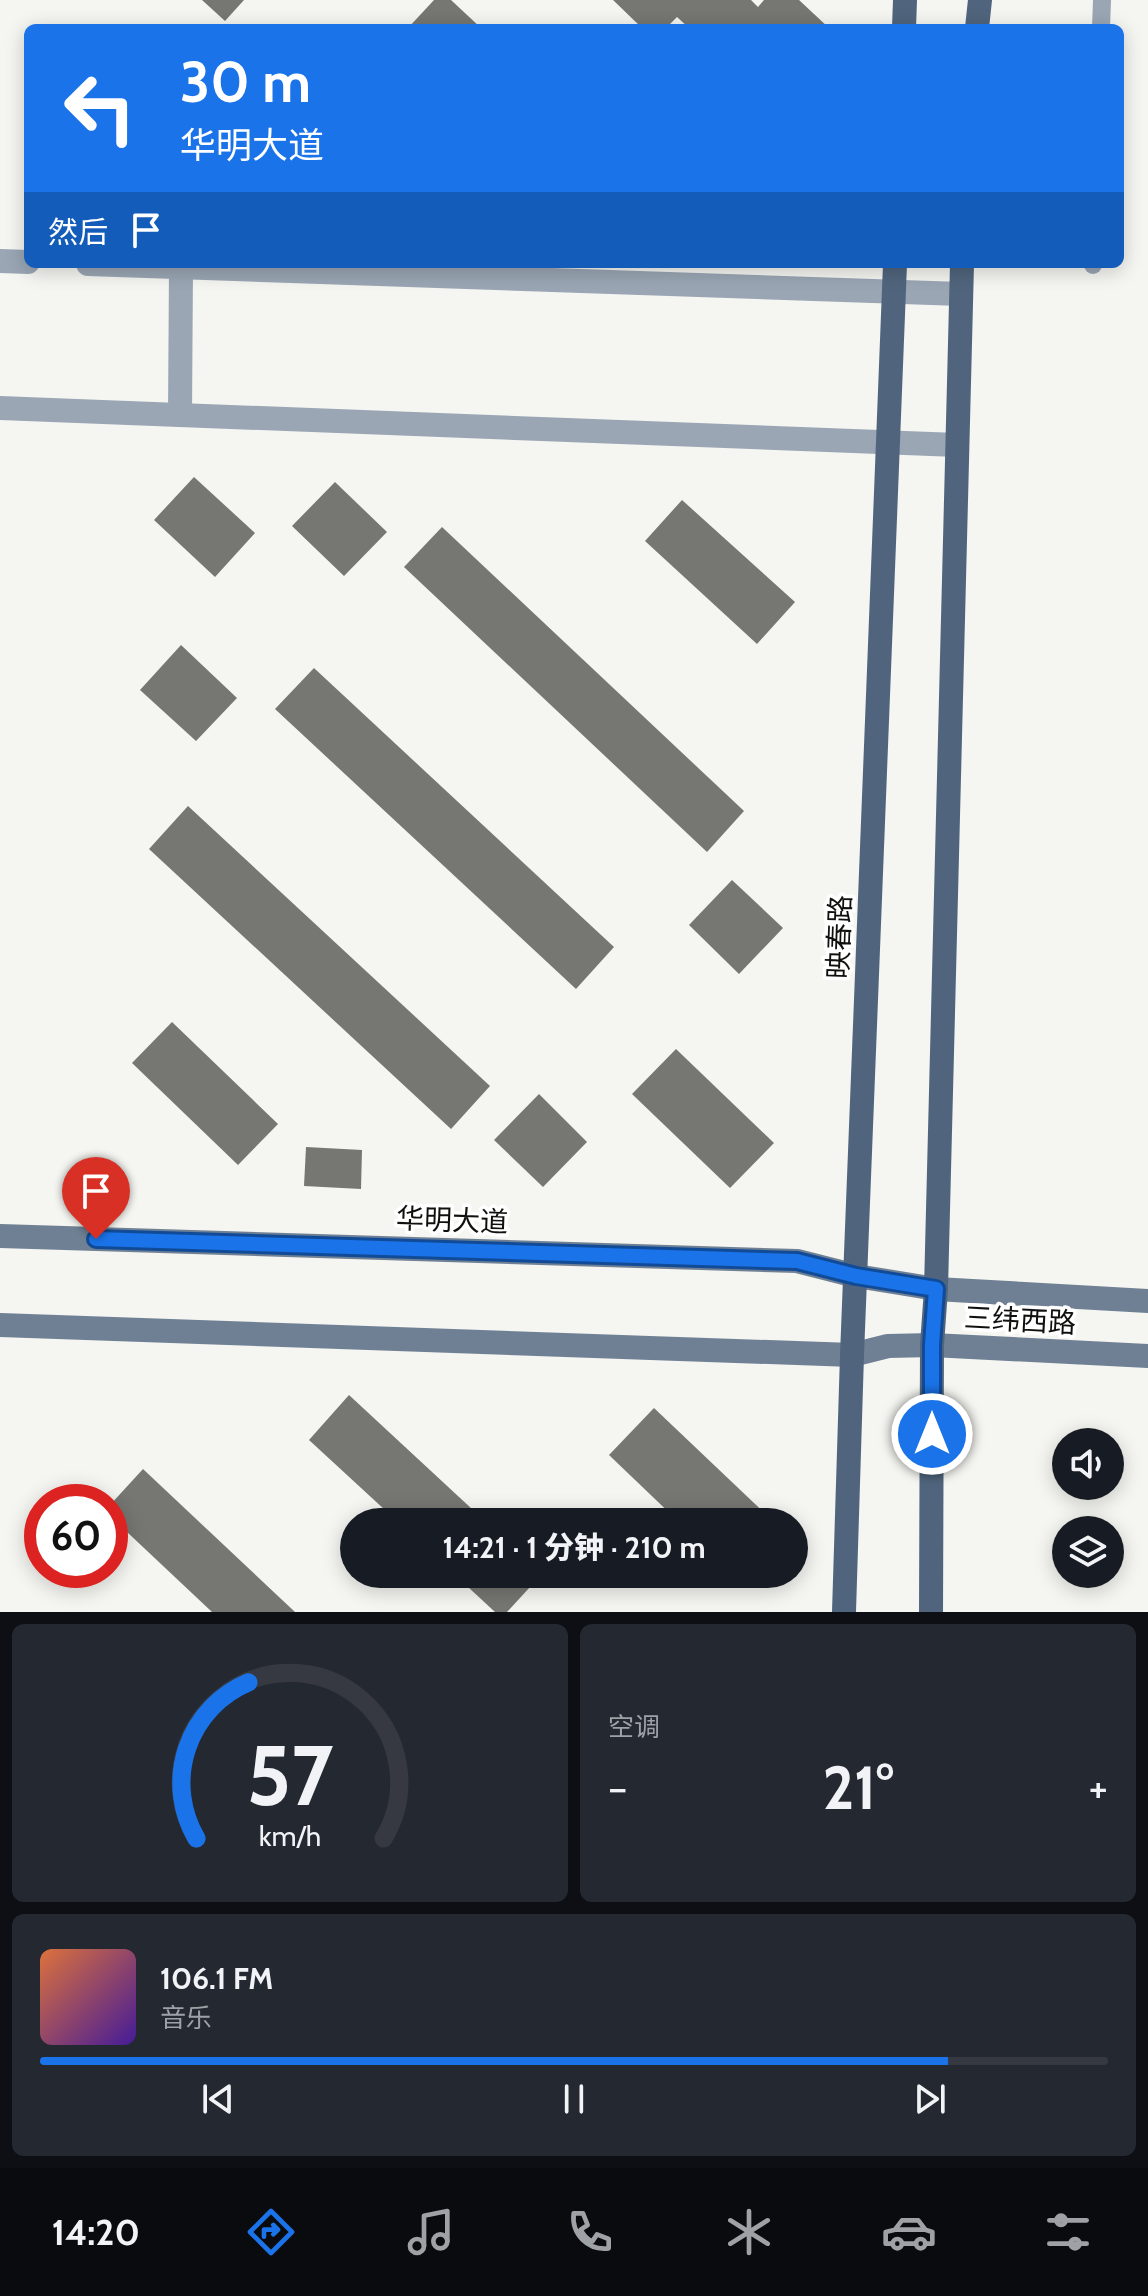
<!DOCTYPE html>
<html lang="zh">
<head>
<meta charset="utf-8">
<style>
	:root { --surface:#171b24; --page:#242831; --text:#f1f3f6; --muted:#9ea1a6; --line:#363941; --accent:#1a73e8 }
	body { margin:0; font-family:Cabin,"Noto Sans SC",sans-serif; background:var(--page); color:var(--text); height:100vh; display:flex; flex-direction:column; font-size:30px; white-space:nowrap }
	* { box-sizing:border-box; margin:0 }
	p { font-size:26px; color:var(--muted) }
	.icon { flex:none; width:44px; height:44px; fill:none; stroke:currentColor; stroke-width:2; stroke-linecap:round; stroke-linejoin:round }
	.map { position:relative; height:1612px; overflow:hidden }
	.details { display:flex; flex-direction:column; gap:12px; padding:12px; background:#0d0f14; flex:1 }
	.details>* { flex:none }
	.banner { position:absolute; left:24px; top:24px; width:1100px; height:244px; border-radius:12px; box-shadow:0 4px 20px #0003; background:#1a73e8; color:#fff; overflow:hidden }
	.fabs { position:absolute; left:1052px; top:1428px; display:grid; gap:16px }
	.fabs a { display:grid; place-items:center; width:72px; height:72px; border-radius:50%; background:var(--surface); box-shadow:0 4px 20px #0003; font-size:40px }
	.speed { position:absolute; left:24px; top:1484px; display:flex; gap:16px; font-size:40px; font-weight:700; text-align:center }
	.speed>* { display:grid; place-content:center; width:104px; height:104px; border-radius:50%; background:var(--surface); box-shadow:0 4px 20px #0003; line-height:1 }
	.speed .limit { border:12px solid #d22; background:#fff; color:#111 }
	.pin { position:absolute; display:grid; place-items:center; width:68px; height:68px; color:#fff; margin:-82px -34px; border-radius:50% 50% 50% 0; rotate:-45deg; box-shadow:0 0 8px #0007 }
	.pin .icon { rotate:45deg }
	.me { position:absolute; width:88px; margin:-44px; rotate:0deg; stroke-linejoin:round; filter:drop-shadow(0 0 6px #0008) }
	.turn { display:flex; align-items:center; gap:28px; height:168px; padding:0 24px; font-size:36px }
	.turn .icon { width:104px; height:104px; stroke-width:2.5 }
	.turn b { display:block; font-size:56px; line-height:68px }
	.then { display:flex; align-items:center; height:76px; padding:0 24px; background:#0003; gap:16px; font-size:30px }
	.big { font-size:60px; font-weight:800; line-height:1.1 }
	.details .card { flex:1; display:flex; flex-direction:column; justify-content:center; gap:12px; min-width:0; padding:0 28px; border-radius:12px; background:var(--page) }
	.details .dial { align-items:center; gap:0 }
	.dial svg { height:208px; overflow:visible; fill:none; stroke:var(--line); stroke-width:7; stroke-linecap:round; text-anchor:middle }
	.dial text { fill:var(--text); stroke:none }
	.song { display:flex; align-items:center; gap:24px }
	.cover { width:96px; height:96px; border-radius:12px; background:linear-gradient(135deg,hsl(20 70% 55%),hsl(260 70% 35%)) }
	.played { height:8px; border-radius:4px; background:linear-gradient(90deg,var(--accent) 85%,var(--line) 85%) }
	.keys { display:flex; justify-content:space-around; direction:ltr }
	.heat { display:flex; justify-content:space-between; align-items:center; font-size:44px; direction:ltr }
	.details .tiles { flex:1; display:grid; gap:12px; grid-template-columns:1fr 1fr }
	.card:last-child { grid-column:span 2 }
	.trip { position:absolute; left:340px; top:1508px; width:468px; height:80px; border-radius:40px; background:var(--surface); box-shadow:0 4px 20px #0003; font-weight:800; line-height:80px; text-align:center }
	.menu { display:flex; height:128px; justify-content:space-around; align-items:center; background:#090b0e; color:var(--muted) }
	.menu .icon { width:56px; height:56px }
	.menu .selected { color:var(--accent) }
	.menu b { font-size:36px; color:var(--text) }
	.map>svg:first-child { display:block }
	.building { fill:#767772 }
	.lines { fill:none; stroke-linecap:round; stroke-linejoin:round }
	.lane { stroke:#9aa6b4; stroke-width:18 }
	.street { stroke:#9aa6b4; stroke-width:24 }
	.secondary { stroke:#6f8094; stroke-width:24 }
	.primary { stroke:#50657d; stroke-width:24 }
	.route-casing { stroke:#114b97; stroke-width:20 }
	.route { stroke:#1a73e8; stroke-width:14 }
	.labels { text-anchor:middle; stroke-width:7; stroke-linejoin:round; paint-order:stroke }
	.street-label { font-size:28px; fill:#10100f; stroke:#fff }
</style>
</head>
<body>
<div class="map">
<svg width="1148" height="1612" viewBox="0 0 1148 1612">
	<rect width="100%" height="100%" fill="#f5f5f1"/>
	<g class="building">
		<path d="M202,0H244L225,21Z"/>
		<path d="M434,0H451L481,28H408Z"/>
		<path d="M613,0H751L758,7L764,0H799L829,28H689L677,17L666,28H642Z"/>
		<path d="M194,477L255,533L215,577L154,520Z"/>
		<path d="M335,482L387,532L344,576L292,526Z"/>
		<path d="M682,500L795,602L757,644L645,541Z"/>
		<path d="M442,527L744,811L707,852L404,567Z"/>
		<path d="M181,645L237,698L196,741L140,690Z"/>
		<path d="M314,668L614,947L576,989L275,709Z"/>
		<path d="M188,806L490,1086L451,1129L149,849Z"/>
		<path d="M732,880L783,928L739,974L689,925Z"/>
		<path d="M172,1022L278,1124L238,1165L132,1063Z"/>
		<path d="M676,1049L774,1143L730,1188L632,1094Z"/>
		<path d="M539,1094L587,1142L543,1187L494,1140Z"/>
		<path d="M306,1147L362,1150L361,1189L304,1186Z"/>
		<path d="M349,1395L486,1522H398L309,1440Z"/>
		<path d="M654,1408L774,1522H679L609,1455Z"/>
		<path d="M143,1469L295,1612H212L110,1516V1505Z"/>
		<path d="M454,1574H542L507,1612H495Z"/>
	</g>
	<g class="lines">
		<g class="lane">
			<path d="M1101,28L1102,0"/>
			<path d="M1093,265V264"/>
		</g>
		<g class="street">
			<path d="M0,261L28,262"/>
			<path d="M88,264L961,294"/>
			<path d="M0,408L957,445"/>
			<path d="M180,415L181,267"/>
		</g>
		<g class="secondary">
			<path d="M0,1236L797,1261L856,1276L936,1289L1148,1301"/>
			<path d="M0,1325L852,1355L888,1346L932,1345L1148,1356"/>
		</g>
		<g class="primary">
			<path d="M904,28L905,0"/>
			<path d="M977,28L980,0"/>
			<path d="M844,1612L852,1355L895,264"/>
			<path d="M931,1612L932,1345L936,1289L962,264"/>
		</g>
	</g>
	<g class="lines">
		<defs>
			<path id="route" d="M96,1239L797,1261L856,1276L936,1289L932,1345V1434"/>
		</defs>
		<use href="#route" class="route-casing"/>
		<use href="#route" class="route"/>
	</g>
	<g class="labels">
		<g class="street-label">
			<text transform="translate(839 937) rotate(-88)" y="10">映春路</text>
			<text transform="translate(452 1220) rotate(2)" y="10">华明大道</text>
			<text transform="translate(1020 1320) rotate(3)" y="10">三纬西路</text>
		</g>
	</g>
</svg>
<div class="fabs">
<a><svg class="icon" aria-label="sound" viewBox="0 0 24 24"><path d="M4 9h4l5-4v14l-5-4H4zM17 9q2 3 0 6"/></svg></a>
<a><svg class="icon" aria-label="layers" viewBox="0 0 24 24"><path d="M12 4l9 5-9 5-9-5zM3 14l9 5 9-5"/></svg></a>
</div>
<div class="speed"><div class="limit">60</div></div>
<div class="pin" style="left:96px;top:1239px;background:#d93025"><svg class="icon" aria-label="arrive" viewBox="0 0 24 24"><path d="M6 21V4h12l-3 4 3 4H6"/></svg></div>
<svg class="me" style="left:932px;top:1434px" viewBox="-20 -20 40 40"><circle r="17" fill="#1a73e8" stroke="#fff" stroke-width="3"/><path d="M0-11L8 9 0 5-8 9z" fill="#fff"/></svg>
<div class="trip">14:21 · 1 分钟 · 210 m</div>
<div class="banner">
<div class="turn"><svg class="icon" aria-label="left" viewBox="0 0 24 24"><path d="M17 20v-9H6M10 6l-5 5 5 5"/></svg><div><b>30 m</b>华明大道</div></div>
<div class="then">然后<svg class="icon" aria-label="arrive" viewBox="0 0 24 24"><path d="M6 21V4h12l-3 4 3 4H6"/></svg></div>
</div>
</div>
<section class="details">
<div class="tiles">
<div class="card dial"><svg viewBox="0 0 100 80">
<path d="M14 69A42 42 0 1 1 86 69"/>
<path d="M14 69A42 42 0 0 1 34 9" stroke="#1a73e8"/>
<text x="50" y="56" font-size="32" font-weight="700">57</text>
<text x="50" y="72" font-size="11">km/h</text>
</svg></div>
<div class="card"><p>空调</p>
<div class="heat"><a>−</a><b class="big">21°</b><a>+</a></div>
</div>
<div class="card">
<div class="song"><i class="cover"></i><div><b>106.1 FM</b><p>音乐</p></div></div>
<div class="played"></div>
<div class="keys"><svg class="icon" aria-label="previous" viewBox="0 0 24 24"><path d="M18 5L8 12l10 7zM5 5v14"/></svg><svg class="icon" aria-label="pause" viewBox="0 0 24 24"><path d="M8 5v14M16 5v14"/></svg><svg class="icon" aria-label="next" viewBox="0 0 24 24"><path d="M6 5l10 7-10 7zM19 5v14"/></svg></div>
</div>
</div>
</section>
<nav class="menu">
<b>14:20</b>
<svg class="icon selected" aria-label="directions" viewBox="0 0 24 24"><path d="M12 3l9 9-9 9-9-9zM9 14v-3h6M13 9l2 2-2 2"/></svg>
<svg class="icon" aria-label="music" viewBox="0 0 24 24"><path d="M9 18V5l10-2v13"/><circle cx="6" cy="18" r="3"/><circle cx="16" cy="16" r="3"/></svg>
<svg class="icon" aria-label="phone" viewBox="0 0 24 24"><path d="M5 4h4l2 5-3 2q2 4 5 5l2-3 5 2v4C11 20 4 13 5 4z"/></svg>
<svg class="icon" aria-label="climate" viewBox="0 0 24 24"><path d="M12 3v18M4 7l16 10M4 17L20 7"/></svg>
<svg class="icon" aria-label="car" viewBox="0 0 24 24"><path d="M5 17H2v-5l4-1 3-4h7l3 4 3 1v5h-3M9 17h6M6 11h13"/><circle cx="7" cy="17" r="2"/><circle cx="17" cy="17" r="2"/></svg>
<svg class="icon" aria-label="filters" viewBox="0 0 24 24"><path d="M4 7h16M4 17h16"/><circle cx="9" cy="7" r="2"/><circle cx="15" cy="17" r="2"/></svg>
</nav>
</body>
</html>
